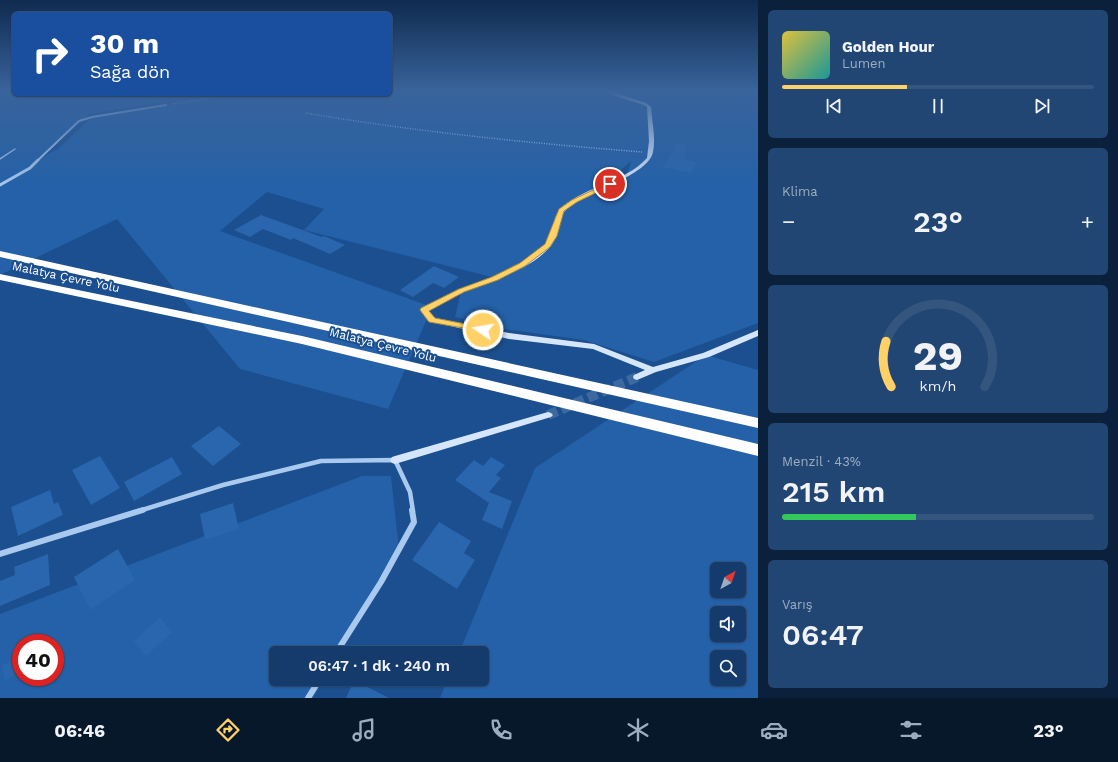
<!DOCTYPE html>
<html lang="tr">
<head>
<meta charset="utf-8">
<style>
	:root { --surface:#143b6b; --page:#214673; --text:#f1f3f6; --muted:#9dadc1; --line:#33557e; --accent:#ffd166 }
	body { margin:0; font-family:"Work Sans",sans-serif; background:var(--page); color:var(--text); height:100vh; display:flex; flex-direction:column; font-size:15px; white-space:nowrap }
	* { box-sizing:border-box; margin:0 }
	p { font-size:13px; color:var(--muted) }
	.icon { flex:none; width:22px; height:22px; fill:none; stroke:currentColor; stroke-width:2; stroke-linecap:round; stroke-linejoin:round }
	.map { position:relative; flex:1; overflow:hidden }
	.drawer { display:flex; flex-direction:column; gap:10px; padding:10px; background:#0b203b; width:360px }
	.drawer>* { flex:none }
	.top-card { position:absolute; left:12px; top:12px; width:380px; height:84px; border-radius:6px; box-shadow:0 1px 3px #0004,0 0 0 1px var(--line); background:#1a4fa0; color:#fff; overflow:hidden }
	.needle { width:26px; rotate:40deg }
	.fabs { position:absolute; left:710px; top:562px; display:grid; gap:8px }
	.fabs a { display:grid; place-items:center; width:36px; height:36px; border-radius:6px; background:var(--surface); box-shadow:0 1px 3px #0004,0 0 0 1px var(--line); font-size:20px }
	.speed { position:absolute; left:12px; top:634px; display:flex; gap:8px; font-size:20px; font-weight:700; text-align:center }
	.speed>* { display:grid; place-content:center; width:52px; height:52px; border-radius:50%; background:var(--surface); box-shadow:0 1px 3px #0004,0 0 0 1px var(--line); line-height:1 }
	.speed .limit { border:6px solid #d22; background:#fff; color:#111 }
	.pin { position:absolute; display:grid; place-items:center; width:34px; height:34px; color:#fff; margin:-17px; border:2px solid #fff; border-radius:50%; box-shadow:0 1px 4px #0007 }
	.me { position:absolute; width:44px; margin:-22px; rotate:282deg; stroke-linejoin:round; filter:drop-shadow(0 0 3px #0008) }
	.turn { display:flex; align-items:center; gap:14px; height:84px; padding:0 12px; font-size:18px }
	.turn .icon { width:52px; height:52px; stroke-width:2.5 }
	.turn b { display:block; font-size:28px; line-height:34px }
	.big { font-size:30px; font-weight:600; line-height:1.1 }
	.drawer .card { flex:1; display:flex; flex-direction:column; justify-content:center; gap:6px; min-width:0; padding:0 14px; border-radius:6px; background:var(--page) }
	.drawer .dial { align-items:center; gap:0 }
	.dial svg { height:104px; overflow:visible; fill:none; stroke:var(--line); stroke-width:7; stroke-linecap:round; text-anchor:middle }
	.dial text { fill:var(--text); stroke:none }
	.song { display:flex; align-items:center; gap:12px }
	.cover { width:48px; height:48px; border-radius:6px; background:linear-gradient(135deg,hsl(50 70% 55%),hsl(180 70% 35%)) }
	.played { height:4px; border-radius:2px; background:linear-gradient(90deg,var(--accent) 40%,var(--line) 40%) }
	.keys { display:flex; justify-content:space-around; direction:ltr }
	.heat { display:flex; justify-content:space-between; align-items:center; font-size:22px; direction:ltr }
	.charge { height:6px; border-radius:3px; background:linear-gradient(90deg,#34c759 43%,var(--line) 0) }
	.trip { position:absolute; left:269px; top:646px; width:220px; height:40px; border-radius:6px; background:var(--surface); box-shadow:0 1px 3px #0004,0 0 0 1px var(--line); font-weight:600; line-height:40px; text-align:center }
	.menu { display:flex; height:64px; justify-content:space-around; align-items:center; background:#08182b; color:var(--muted) }
	.menu .icon { width:28px; height:28px }
	.menu .active { color:var(--accent) }
	.menu b { font-size:18px; color:var(--text) }
	main { display:flex; flex:1; min-height:0 }
	.map>svg:first-child { display:block }
	.green { fill:#2461a8; fill-rule:evenodd }
	.building { fill:#2a66ad }
	.lines { fill:none; stroke-linecap:round; stroke-linejoin:round }
	.secondary-tunnel { stroke:#3d69a0; stroke-width:10; stroke-dasharray:10 4.5; stroke-linecap:butt }
	.path { stroke:#a9c9ee; stroke-width:1.5; stroke-dasharray:1 1.5; stroke-linecap:butt }
	.lane { stroke:#a9c9ee; stroke-width:1.5 }
	.street-far3 { stroke:#a9c9ee; stroke-width:2 }
	.street-far2 { stroke:#a9c9ee; stroke-width:3 }
	.street-far1 { stroke:#a9c9ee; stroke-width:4.5 }
	.street { stroke:#a9c9ee; stroke-width:6 }
	.secondary { fill:#d6e6fa; fill-rule:evenodd }
	.highway { fill:#fff; fill-rule:evenodd }
	.route { fill:#ffd166; stroke:#a68842 }
	.labels { text-anchor:middle; stroke-width:4; stroke-linejoin:round; paint-order:stroke }
	.street-label { font-size:12px; fill:#fff; stroke:#1b4f8f }
</style>
</head>
<body>
<main>
<div class="map">
<svg width="758" height="698" viewBox="0 0 758 698">
	<rect width="100%" height="100%" fill="#1b4f8f"/>
	<g class="green">
		<path d="M0,91H14V94H390V91H740L758,94V323L654,362L584,340L498,328L455,317L461,291L492,277L304,230L324,209L267,192L220,231L432,307L388,409L240,369L117,219L0,275ZM226,96L92,117L58,149L33,162L89,114L167,101ZM631,161L627,176L599,190Z"/>
		<path d="M706,355L758,370V698H440L448,679H482V653H459L535,468ZM717,569H739V591H717ZM717,613H739V635H717ZM717,657H739V679H717Z"/>
		<path d="M362,476H391L399,549L339,653H276V679H324L313,698H0V614ZM21,643H55V677H21Z"/>
	</g>
	<g class="building">
		<path d="M675,143L687,145L684,159L697,162L691,173L663,167L673,151Z"/>
		<path d="M261,215L322,237L324,236L345,245L330,254L293,238L291,240L263,229L250,237L234,230Z"/>
		<path d="M434,266L459,277L444,288L433,283L413,297L400,290Z"/>
		<path d="M219,426L241,444L213,466L191,446Z"/>
		<path d="M100,456L120,488L91,505L72,470Z"/>
		<path d="M172,457L182,474L134,501L124,482Z"/>
		<path d="M491,457L505,465L496,475L501,478L489,492L512,501L502,529L482,520L489,503L455,480L474,460L483,466Z"/>
		<path d="M50,490L54,504L58,502L63,515L18,536L11,507Z"/>
		<path d="M233,503L239,529L205,540L200,514Z"/>
		<path d="M439,522L471,541L464,553L475,560L457,589L412,560Z"/>
		<path d="M118,549L135,580L90,610L74,577Z"/>
		<path d="M48,554L50,585L0,606V581L15,575L14,567Z"/>
		<path d="M160,617L172,632L146,656L134,641Z"/>
		<path d="M19,656L21,672L5,681L2,666Z"/>
		<path d="M354,680L389,698H346Z"/>
	</g>
	<g class="lines">
		<path class="secondary-tunnel" d="M548,415L637,377"/>
		<g class="path">
			<path d="M172,104L235,94"/>
			<path d="M306,113C418,132 529,143 642,152"/>
		</g>
		<path class="lane" d="M0,159L15,149"/>
		<g class="street-far3">
			<path d="M756,91L758,92"/>
			<path d="M37,161L79,121L92,117L166,105"/>
		</g>
		<path class="street-far2" d="M0,185L30,168L38,160"/>
		<path class="street-far1" d="M139,511L223,485L321,461L395,460L410,492L413,511"/>
		<g class="street">
			<path d="M0,554L143,510"/>
			<path d="M336,653L381,582L414,522L412,510"/>
			<path d="M308,698L320,679"/>
		</g>
		<g class="secondary">
			<path d="M606,91H610L646,103L651,107C652,122 656,138 653,152C648,176 585,192 566,210C556,219 559,238 549,248C528,271 494,279 466,291C453,296 441,304 428,311L435,318L509,333L594,344L653,367L703,353L758,330V336L709,357L656,372L637,380L634,379L633,377L634,375L645,370L593,349L509,339L432,322H429L420,310C425,305 433,303 439,300C467,284 499,277 527,260C534,255 543,249 548,242C554,231 552,215 563,206C588,186 625,182 647,158L649,141L647,107L644,105L612,95Z"/>
			<path d="M548,412L551,413L553,415L551,417L395,464L392,463L390,460L392,457L395,456Z"/>
		</g>
		<g class="highway">
			<path d="M0,251L758,418V428L0,257Z"/>
			<path d="M0,274L302,336L758,444V456L302,344L0,280Z"/>
		</g>
	</g>
	<linearGradient id="sky" x2="0" y2="1"><stop stop-color="#0f2b4f"/><stop offset="0.48" stop-color="#39639b"/><stop offset="1" stop-color="#39639b" stop-opacity="0"/></linearGradient>
	<rect width="758" height="188" fill="url(#sky)"/>
	<path class="route" d="M610,182L613,184L612,185L577,202L564,211L557,236L550,247L525,266L498,280L464,292L429,311L435,318L486,328V332L429,322L420,310L421,308L459,289L492,277L520,263L545,244L559,209L572,200Z"/>
	<g class="labels">
		<g class="street-label">
			<text transform="translate(66 277) rotate(12)" y="4">Malatya Çevre Yolu</text>
			<text transform="translate(383 345) rotate(14)" y="4">Malatya Çevre Yolu</text>
		</g>
	</g>
</svg>
<div class="fabs">
<a><svg class="needle" viewBox="-14 -14 28 28"><path d="M0-13l5 13h-10z" fill="#e53935"/><path d="M0 13l5-13h-10z" fill="#9dadc1"/></svg></a>
<a><svg class="icon" aria-label="sound" viewBox="0 0 24 24"><path d="M4 9h4l5-4v14l-5-4H4zM17 9q2 3 0 6"/></svg></a>
<a><svg class="icon" aria-label="search" viewBox="0 0 24 24"><circle cx="10" cy="10" r="6"/><path d="M15 15l6 6"/></svg></a>
</div>
<div class="speed"><div class="limit">40</div></div>
<div class="pin" style="left:610px;top:184px;background:#d93025"><svg class="icon" aria-label="arrive" viewBox="0 0 24 24"><path d="M6 21V4h12l-3 4 3 4H6"/></svg></div>
<svg class="me" style="left:483px;top:330px" viewBox="-20 -20 40 40"><circle r="17" fill="#ffd166" stroke="#fff" stroke-width="3"/><path d="M0-11L8 9 0 5-8 9z" fill="#fff"/></svg>
<div class="trip">06:47 · 1 dk · 240 m</div>
<div class="top-card">
<div class="turn"><svg class="icon" aria-label="right" viewBox="0 0 24 24"><path d="M7 20v-9h11M14 6l5 5-5 5"/></svg><div><b>30 m</b>Sağa dön</div></div>
</div>
</div>
<section class="drawer">
<div class="card">
<div class="song"><i class="cover"></i><div><b>Golden Hour</b><p>Lumen</p></div></div>
<div class="played"></div>
<div class="keys"><svg class="icon" aria-label="previous" viewBox="0 0 24 24"><path d="M18 5L8 12l10 7zM5 5v14"/></svg><svg class="icon" aria-label="pause" viewBox="0 0 24 24"><path d="M8 5v14M16 5v14"/></svg><svg class="icon" aria-label="next" viewBox="0 0 24 24"><path d="M6 5l10 7-10 7zM19 5v14"/></svg></div>
</div>
<div class="card"><p>Klima</p>
<div class="heat"><a>−</a><b class="big">23°</b><a>+</a></div>
</div>
<div class="card dial"><svg viewBox="0 0 100 80">
<path d="M14 69A42 42 0 1 1 86 69"/>
<path d="M14 69A42 42 0 0 1 10 34" stroke="#ffd166"/>
<text x="50" y="56" font-size="32" font-weight="700">29</text>
<text x="50" y="72" font-size="11">km/h</text>
</svg></div>
<div class="card"><p>Menzil · 43%</p><b class="big">215 km</b><div class="charge"></div></div>
<div class="card"><p>Varış</p><b class="big">06:47</b></div>
</section>
</main>
<nav class="menu">
<b>06:46</b>
<svg class="icon active" aria-label="directions" viewBox="0 0 24 24"><path d="M12 3l9 9-9 9-9-9zM9 14v-3h6M13 9l2 2-2 2"/></svg>
<svg class="icon" aria-label="music" viewBox="0 0 24 24"><path d="M9 18V5l10-2v13"/><circle cx="6" cy="18" r="3"/><circle cx="16" cy="16" r="3"/></svg>
<svg class="icon" aria-label="phone" viewBox="0 0 24 24"><path d="M5 4h4l2 5-3 2q2 4 5 5l2-3 5 2v4C11 20 4 13 5 4z"/></svg>
<svg class="icon" aria-label="climate" viewBox="0 0 24 24"><path d="M12 3v18M4 7l16 10M4 17L20 7"/></svg>
<svg class="icon" aria-label="car" viewBox="0 0 24 24"><path d="M5 17H2v-5l4-1 3-4h7l3 4 3 1v5h-3M9 17h6M6 11h13"/><circle cx="7" cy="17" r="2"/><circle cx="17" cy="17" r="2"/></svg>
<svg class="icon" aria-label="filters" viewBox="0 0 24 24"><path d="M4 7h16M4 17h16"/><circle cx="9" cy="7" r="2"/><circle cx="15" cy="17" r="2"/></svg>
<b>23°</b>
</nav>
</body>
</html>
